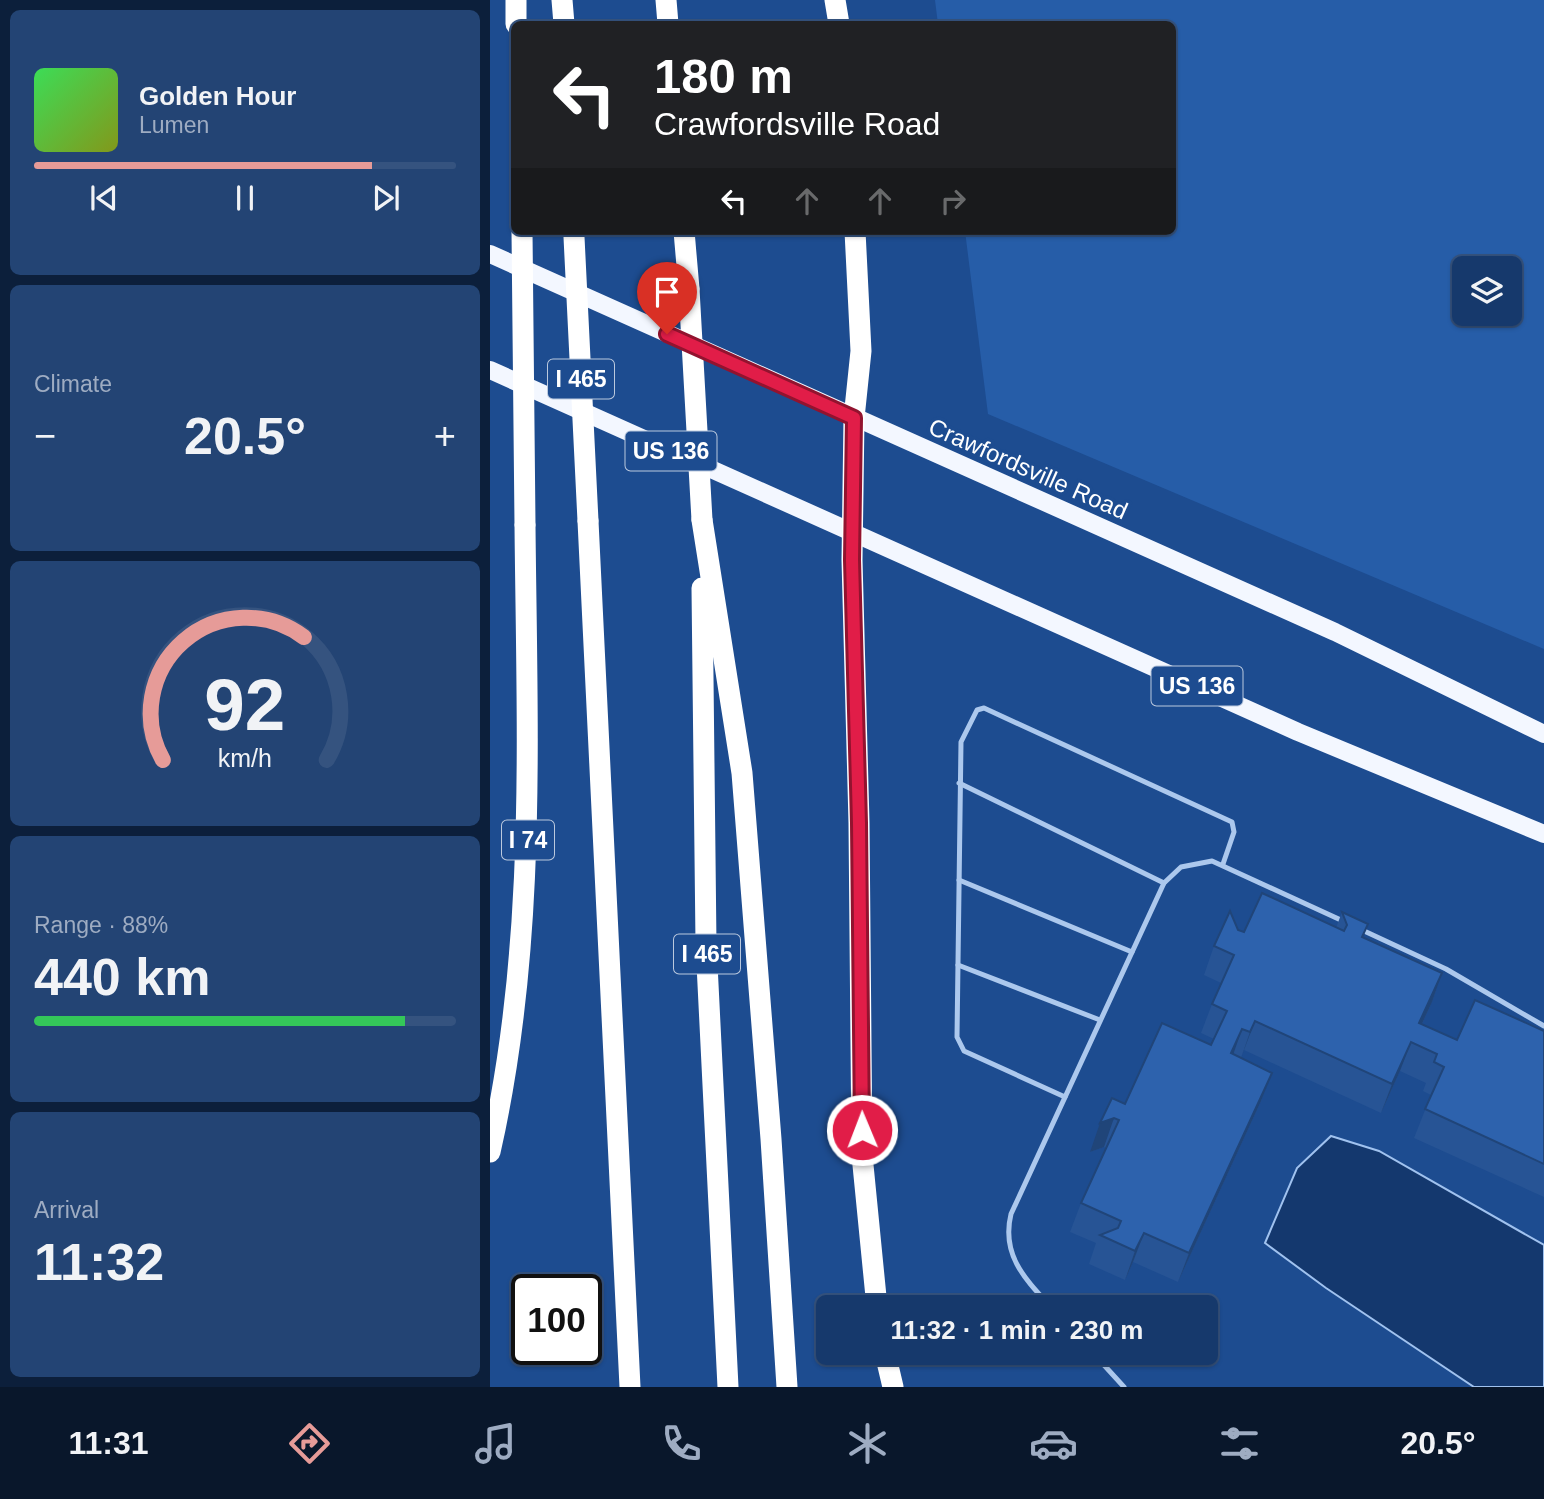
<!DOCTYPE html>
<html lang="en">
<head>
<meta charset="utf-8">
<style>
	:root { --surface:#16396c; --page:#234474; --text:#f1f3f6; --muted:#9eacc2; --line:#35537f; --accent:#e69b98 }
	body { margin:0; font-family:Arial,sans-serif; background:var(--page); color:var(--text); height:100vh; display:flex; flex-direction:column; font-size:26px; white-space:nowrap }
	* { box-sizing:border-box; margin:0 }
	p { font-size:23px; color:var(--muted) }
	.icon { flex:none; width:38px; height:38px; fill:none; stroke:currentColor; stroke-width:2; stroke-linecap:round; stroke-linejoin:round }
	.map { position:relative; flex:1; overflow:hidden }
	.panel { display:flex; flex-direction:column; gap:10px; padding:10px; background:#0c1f3b; width:490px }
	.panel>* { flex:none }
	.top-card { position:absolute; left:21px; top:21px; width:665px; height:214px; border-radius:10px; box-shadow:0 2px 5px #0004,0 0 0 2px var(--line); background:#202124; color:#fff; overflow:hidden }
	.fabs { position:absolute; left:962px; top:256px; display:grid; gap:14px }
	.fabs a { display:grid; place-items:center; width:70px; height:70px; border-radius:10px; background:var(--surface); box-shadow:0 2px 5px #0004,0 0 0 2px var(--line); font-size:35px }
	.speed { position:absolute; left:21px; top:1274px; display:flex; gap:14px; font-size:35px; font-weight:700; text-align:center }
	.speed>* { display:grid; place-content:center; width:91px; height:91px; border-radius:50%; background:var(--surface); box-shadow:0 2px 5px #0004,0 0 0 2px var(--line); line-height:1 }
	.speed .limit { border:4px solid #111; border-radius:10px; background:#fff; color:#111 }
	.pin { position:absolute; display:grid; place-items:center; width:60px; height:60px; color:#fff; margin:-72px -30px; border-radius:50% 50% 50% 0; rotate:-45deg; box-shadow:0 0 7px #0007 }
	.pin .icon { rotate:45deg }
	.me { position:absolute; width:77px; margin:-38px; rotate:359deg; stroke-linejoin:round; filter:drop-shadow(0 0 5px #0008) }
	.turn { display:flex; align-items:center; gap:24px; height:147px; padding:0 28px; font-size:32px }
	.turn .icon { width:91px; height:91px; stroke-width:2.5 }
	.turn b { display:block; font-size:49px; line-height:60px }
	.lanes { display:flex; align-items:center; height:66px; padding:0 28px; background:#0003; justify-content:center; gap:35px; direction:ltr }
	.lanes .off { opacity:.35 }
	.big { font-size:52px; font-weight:800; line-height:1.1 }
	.panel .tile { flex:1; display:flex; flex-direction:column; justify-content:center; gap:10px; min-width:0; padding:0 24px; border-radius:10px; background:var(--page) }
	.panel .dial { align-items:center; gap:0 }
	.dial svg { height:182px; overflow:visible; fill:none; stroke:var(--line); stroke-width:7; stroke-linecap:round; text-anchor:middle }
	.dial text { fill:var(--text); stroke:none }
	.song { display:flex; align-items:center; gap:21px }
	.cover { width:84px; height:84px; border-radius:10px; background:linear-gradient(135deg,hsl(130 70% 55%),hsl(70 70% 35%)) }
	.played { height:7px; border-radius:4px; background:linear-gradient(90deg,var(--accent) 80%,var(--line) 80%) }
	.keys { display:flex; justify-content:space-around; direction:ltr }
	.heat { display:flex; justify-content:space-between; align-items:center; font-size:38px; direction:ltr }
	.charge { height:10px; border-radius:5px; background:linear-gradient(90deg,#34c759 88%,var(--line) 0) }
	.trip { position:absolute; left:326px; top:1295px; width:402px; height:70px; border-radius:10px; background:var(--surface); box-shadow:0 2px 5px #0004,0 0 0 2px var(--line); font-weight:800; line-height:70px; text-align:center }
	.tab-bar { display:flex; height:112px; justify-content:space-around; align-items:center; background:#09172b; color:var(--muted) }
	.tab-bar .icon { width:49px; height:49px }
	.tab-bar .selected { color:var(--accent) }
	.tab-bar b { font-size:32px; color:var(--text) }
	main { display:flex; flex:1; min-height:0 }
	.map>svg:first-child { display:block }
	.green { fill:#265da8; fill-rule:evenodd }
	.water { fill:#14386e; stroke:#a0c2ef; stroke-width:2 }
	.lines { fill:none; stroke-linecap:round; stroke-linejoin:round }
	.lane { stroke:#acc8ed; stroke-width:5 }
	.primary { stroke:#f3f7ff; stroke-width:18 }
	.highway { stroke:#fff; stroke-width:21 }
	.highway-bridge { stroke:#fff; stroke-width:21 }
	.wall { fill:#275495 }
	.shaded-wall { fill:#204579 }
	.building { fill:#2d62ad; stroke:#204579; stroke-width:2 }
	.route-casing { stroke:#92132f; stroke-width:18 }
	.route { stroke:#e11d48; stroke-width:12 }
	.labels { text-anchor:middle; stroke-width:7; stroke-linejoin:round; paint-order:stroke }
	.shield { fill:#1d4c90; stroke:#bbc9de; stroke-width:2 }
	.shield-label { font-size:23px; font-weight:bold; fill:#fff }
	.street-label { font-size:24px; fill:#fff; stroke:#1d4c90 }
</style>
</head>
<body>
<main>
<section class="panel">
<div class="tile">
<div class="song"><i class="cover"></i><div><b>Golden Hour</b><p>Lumen</p></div></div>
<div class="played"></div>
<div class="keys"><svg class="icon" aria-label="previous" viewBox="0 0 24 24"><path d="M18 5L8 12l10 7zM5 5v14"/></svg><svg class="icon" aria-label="pause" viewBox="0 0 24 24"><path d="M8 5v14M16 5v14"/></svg><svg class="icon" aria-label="next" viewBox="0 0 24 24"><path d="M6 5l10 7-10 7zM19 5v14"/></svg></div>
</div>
<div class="tile"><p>Climate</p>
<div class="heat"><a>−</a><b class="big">20.5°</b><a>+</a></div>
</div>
<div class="tile dial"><svg viewBox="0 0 100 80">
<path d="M14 69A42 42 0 1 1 86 69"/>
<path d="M14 69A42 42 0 0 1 76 15" stroke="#e69b98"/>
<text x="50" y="56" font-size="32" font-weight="700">92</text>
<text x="50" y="72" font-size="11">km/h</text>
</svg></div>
<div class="tile"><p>Range · 88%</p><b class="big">440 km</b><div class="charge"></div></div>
<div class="tile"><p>Arrival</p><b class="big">11:32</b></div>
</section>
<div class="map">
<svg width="1054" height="1387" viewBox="0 0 1054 1387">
	<rect width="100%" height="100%" fill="#1d4c90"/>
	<path class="green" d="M445,0H1054V649L498,414L475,231H682V24H448ZM975,268H1020V313H975Z"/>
	<path class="water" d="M841,1136L889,1151L1054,1245V1387H984L836,1288L775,1243L807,1168Z"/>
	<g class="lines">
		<g class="lane">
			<path d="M469,783L674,883"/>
			<path d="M469,880L642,952"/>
			<path d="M872,930L956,969L1054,1026"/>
			<path d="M468,965L610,1020"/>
			<path d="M575,1097L474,1051L467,1037L471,742L487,710L494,708L742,822L744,832L733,864"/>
			<path d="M561,1307C535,1279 511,1255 521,1214L674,883L691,867L722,861L853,921"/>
			<path d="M603,1353L634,1387"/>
		</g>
		<g class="primary">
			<path d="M0,254L845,632L1054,734"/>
			<path d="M0,370L808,732L1054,834"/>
		</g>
		<g class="highway">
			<path d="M26,0V24"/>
			<path d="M72,0L74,24"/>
			<path d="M176,0L178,24"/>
			<path d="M345,0L349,24"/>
			<path d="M194,231L199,289"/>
			<path d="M365,231L371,351L364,418L362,560L369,823L372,1155L387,1307"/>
			<path d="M212,520L252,773L281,1139L297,1387"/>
			<path d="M98,521L140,1387"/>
			<path d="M212,588L216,944L238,1387"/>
			<path d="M0,1152C47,945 37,735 35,525"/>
			<path d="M395,1353L403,1387"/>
		</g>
		<g class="highway-bridge">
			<path d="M32,231L35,525"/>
			<path d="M84,237L98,521"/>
			<path d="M199,289L212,520"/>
		</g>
	</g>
	<path class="wall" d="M852,912L878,924L873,937L952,973L942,1002L932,1024L967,1040L1054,1031V1197L924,1138L941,1095L933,1091L936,1083L910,1071L891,1113L754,1050L751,1058L782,1073L771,1101L688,1282L643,1262L635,1280L599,1264L606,1243L580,1232L591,1203L616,1148L614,1147L600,1152L635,1104L721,1045L724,1039L711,1033L722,1004L731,983L714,975L724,946L748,930L754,932L846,928Z"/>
	<g class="shaded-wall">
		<path d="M952,973L942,1002L923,1043L929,1023Z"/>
		<path d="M765,1021L754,1050L750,1061L760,1032Z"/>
		<path d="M752,1029L742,1058L741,1053Z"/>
		<path d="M921,1042L910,1071L891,1113L902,1084Z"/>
		<path d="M782,1073L771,1101L688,1282L699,1253Z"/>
		<path d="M624,1118L614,1147L600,1152L610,1123Z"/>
		<path d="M654,1233L643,1262L635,1280L645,1251Z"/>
	</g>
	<path class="building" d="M772,893L854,931L857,925L852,912L878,924L872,937L952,973L929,1023L967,1040L985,1000L1054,1031V1164L935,1109L954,1067L944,1062L947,1054L921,1042L902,1084L765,1021L760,1032L752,1029L741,1053L782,1073L699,1253L654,1233L645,1251L610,1235L628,1228L631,1221L591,1203L629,1120L624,1118L610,1123L622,1098L635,1104L672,1023L721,1045L737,1011L722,1004L744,955L724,946L740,911L748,930L754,932Z"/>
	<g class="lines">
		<defs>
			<path id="route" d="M177,334L364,418L362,560L369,823L372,1130"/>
		</defs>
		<use href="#route" class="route-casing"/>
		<use href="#route" class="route"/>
	</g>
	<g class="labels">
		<g class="shield">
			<rect x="58" y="359.5" width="66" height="39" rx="5"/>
			<rect x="135.5" y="431.5" width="91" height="39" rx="5"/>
			<rect x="661.5" y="666.5" width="91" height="39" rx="5"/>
			<rect x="12" y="820.5" width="52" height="39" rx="5"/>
			<rect x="184" y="934.5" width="66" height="39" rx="5"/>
		</g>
		<g class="shield-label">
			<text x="91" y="387">I 465</text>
			<text x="181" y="459">US 136</text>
			<text x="707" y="694">US 136</text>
			<text x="38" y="848">I 74</text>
			<text x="217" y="962">I 465</text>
		</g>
		<g class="street-label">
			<text transform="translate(538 469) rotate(24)" y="8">Crawfordsville Road</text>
		</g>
	</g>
</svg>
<div class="fabs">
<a><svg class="icon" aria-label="layers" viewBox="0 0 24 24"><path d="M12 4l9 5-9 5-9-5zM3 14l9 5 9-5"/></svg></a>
</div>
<div class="speed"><div class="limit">100</div></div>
<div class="pin" style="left:177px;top:334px;background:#d93025"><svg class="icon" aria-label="arrive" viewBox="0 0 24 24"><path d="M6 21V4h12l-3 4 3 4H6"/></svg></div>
<svg class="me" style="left:372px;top:1130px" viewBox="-20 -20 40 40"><circle r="17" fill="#e11d48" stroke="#fff" stroke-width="3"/><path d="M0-11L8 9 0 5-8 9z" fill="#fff"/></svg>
<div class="trip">11:32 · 1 min · 230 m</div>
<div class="top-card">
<div class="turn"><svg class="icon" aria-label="left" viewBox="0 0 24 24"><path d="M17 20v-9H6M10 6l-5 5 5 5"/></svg><div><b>180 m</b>Crawfordsville Road</div></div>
<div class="lanes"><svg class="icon" aria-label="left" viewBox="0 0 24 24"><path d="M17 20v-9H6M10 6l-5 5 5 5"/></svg><svg class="icon off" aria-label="ahead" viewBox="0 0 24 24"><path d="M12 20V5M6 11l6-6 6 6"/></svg><svg class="icon off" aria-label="ahead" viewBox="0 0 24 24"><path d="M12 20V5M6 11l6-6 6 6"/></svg><svg class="icon off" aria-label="right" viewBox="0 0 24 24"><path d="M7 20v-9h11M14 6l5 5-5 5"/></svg></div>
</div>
</div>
</main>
<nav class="tab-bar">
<b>11:31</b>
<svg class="icon selected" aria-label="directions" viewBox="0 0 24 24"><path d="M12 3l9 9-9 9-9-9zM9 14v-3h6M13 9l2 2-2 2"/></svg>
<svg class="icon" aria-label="music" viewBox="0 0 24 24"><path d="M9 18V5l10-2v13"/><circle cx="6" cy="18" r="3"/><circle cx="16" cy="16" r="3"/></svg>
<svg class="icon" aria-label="phone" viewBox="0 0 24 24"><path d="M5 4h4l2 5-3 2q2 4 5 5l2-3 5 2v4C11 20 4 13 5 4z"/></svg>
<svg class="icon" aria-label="climate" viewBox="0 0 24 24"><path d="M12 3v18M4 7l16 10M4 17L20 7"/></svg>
<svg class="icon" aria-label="car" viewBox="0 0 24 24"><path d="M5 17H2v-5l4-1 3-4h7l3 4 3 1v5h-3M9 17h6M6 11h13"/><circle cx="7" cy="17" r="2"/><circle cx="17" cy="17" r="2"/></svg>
<svg class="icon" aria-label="filters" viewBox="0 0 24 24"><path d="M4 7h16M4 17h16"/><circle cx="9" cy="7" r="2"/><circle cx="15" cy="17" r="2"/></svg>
<b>20.5°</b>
</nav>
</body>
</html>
